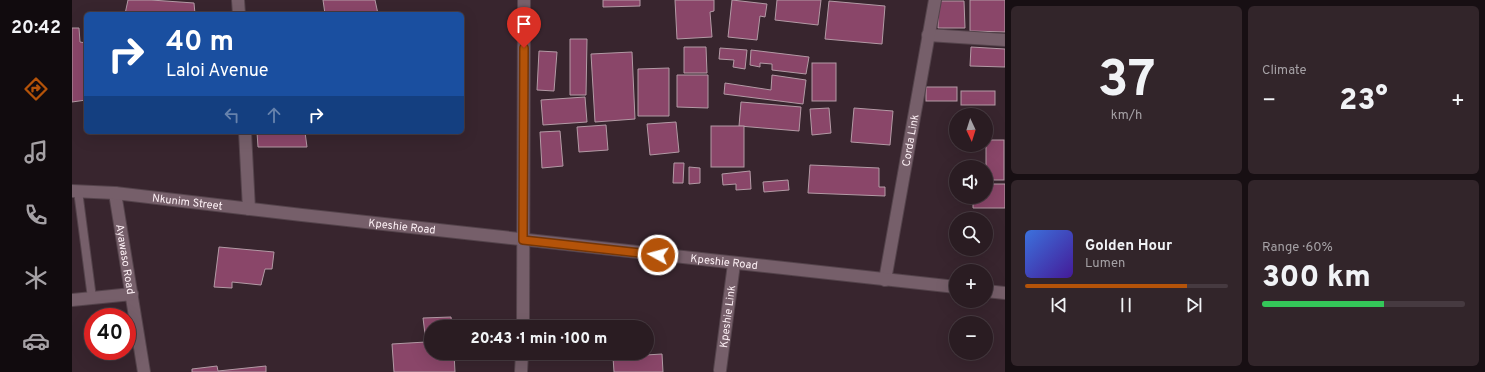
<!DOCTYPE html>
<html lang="en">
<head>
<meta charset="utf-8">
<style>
	:root { --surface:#2a1c22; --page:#32252a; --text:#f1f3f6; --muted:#a5a1a5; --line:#463a40; --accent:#b45309 }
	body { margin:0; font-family:Overpass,sans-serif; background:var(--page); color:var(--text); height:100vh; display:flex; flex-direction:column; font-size:15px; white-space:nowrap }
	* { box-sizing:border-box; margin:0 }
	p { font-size:13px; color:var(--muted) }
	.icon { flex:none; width:22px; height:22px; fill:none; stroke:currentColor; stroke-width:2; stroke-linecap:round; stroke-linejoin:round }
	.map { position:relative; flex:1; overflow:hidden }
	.sheet { display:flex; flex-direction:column; gap:6px; padding:6px; background:#170f13; width:480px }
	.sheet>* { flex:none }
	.banner { position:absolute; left:12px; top:12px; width:380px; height:122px; border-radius:6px; box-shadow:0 4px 16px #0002,0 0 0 1px var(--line); background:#1a4fa0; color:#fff; overflow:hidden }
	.needle { width:26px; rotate:176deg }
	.buttons { position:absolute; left:877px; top:108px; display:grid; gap:8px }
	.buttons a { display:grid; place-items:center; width:44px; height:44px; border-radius:50%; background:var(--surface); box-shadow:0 4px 16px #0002,0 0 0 1px var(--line); font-size:20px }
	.speed { position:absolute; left:12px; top:308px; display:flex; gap:8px; font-size:20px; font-weight:700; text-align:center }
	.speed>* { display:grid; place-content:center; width:52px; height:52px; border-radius:50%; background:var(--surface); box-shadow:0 4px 16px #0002,0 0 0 1px var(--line); line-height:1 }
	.speed .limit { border:6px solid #d22; background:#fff; color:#111 }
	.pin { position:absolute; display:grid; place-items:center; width:34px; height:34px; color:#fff; margin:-41px -17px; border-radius:50% 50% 50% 0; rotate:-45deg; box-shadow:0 0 4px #0007 }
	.pin .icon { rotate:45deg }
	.me { position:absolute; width:44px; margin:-22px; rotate:277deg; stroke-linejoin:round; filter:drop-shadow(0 0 3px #0008) }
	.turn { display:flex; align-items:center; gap:14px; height:84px; padding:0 16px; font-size:18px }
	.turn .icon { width:52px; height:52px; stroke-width:2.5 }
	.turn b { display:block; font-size:28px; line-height:34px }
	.lanes { display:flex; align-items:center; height:38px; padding:0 16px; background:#0003; justify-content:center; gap:20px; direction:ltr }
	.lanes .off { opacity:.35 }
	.big { font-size:30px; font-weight:800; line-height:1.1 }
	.sheet .tile { flex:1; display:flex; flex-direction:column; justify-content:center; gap:6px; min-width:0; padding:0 14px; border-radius:6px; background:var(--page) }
	.sheet .dial { align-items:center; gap:0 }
	.dial b { font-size:52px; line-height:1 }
	.song { display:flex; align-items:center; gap:12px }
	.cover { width:48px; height:48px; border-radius:6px; background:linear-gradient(135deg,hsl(220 70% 55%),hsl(260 70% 35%)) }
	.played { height:4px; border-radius:2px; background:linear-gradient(90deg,var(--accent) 80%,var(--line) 80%) }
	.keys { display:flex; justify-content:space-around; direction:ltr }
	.heat { display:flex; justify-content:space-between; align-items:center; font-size:22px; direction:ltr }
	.charge { height:6px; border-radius:3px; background:linear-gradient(90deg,#34c759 60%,var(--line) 0) }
	.sheet .tiles { flex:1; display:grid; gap:6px; grid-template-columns:repeat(2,1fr) }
	.trip { position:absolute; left:352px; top:320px; width:230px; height:40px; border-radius:20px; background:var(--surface); box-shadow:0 4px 16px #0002,0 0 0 1px var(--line); font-weight:800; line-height:40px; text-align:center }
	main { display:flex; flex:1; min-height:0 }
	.menu { display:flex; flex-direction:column; width:72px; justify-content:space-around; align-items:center; background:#110b0e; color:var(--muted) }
	.menu .icon { width:28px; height:28px }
	.menu .active { color:var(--accent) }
	.menu b { font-size:18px; color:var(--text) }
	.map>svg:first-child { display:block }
	.building { fill:#8a4669; stroke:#b39aa5 }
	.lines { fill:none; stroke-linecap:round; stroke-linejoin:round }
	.lane-casing { stroke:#54434b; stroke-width:10 }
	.street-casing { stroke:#54434b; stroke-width:14 }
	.secondary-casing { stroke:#54434b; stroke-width:14 }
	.lane { stroke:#765f6a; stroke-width:8 }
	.street { stroke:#765f6a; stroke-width:12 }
	.secondary { stroke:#765f6a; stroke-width:12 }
	.route-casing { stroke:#753606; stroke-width:10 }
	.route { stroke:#b45309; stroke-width:7 }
	.labels { text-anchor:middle; stroke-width:3.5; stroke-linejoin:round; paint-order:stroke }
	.street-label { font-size:11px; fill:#fceff4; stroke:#2e1b24 }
</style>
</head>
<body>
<main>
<nav class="menu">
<b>20:42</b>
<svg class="icon active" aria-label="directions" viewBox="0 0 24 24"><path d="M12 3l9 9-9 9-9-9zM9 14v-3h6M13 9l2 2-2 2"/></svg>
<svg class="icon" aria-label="music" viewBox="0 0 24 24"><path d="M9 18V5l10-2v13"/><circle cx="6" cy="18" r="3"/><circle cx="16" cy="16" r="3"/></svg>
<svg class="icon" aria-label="phone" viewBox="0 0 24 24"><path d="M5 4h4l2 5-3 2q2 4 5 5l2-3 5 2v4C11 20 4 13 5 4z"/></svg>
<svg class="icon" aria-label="climate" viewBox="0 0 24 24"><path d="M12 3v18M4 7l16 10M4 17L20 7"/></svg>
<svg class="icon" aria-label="car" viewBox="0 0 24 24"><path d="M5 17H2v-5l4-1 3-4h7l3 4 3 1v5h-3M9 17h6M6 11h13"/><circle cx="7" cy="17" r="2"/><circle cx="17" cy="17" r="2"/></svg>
</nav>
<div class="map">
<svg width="933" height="372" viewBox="0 0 933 372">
	<rect width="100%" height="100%" fill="#38252e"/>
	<g class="building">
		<path d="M56,0H79L122,3L123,14H53Z"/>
		<path d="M251,0H303L306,14H253Z"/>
		<path d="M531,0H568V6L531,7Z"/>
		<path d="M603,0H642V11L638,12L640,37L605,39Z"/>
		<path d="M660,0L695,4L693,17L688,16L685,40L656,37Z"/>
		<path d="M705,0H749L746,25L703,20Z"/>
		<path d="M898,0H933V32L898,31Z"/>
		<path d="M757,1L813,6L810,44L753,39Z"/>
		<path d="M866,1H892L893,28H866Z"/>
		<path d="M0,28H7L8,42L14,43V69H12L14,100L0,102Z"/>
		<path d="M498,39H515L514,95H498Z"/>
		<path d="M612,47H634L635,73H612Z"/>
		<path d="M899,47L933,49V67L898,66Z"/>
		<path d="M648,48L675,50L673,69L661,67L662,60L647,59Z"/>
		<path d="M679,50L737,57L734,74L700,70V64L688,63V67L678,65Z"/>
		<path d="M467,51L485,52L482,91L465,90Z"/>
		<path d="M560,52L563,119L523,122L519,54Z"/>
		<rect x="740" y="63" width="24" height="38"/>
		<path d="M597,68V116H566V69Z"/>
		<path d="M605,75H636V108L605,107Z"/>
		<path d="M700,75L734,80L731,104L652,94L653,83L699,90Z"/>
		<rect x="854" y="87" width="31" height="14"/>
		<rect x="889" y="91" width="34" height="14"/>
		<path d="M513,97L515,122L471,125L469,100Z"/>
		<path d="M669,102L729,107L727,131L667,126Z"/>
		<path d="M757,108L759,133L740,135L738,109Z"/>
		<path d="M782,108L821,111L818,145L779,142Z"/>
		<path d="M604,122L607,152L578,155L575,124Z"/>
		<path d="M534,125L536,150L507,152L505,127Z"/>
		<rect x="639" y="126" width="33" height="41"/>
		<path d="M488,131L491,166L470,168L468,132Z"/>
		<path d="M185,132H233L235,147H186Z"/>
		<rect x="914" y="140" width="18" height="40"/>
		<path d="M602,163H612L611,183H601Z"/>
		<path d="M738,165L807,168V187H813V196L736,193Z"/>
		<path d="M617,167L628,168V183L617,184Z"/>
		<path d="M678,171L679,189L664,190V184L651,185L650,174Z"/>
		<path d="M716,180L717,190L692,192L691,182Z"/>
		<path d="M914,184H933V208H901V197H914Z"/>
		<path d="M147,247L202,252L200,269H193L189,285L160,282V288L142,287Z"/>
		<path d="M379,317L380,327H359V353H382L383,372H322L320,344L354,342L351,318Z"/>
		<path d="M590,354L591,372H542L541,357Z"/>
		<path d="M145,366L146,371L194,366V372H120V369Z"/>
	</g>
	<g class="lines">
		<defs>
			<path id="lane" d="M6,191L20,298"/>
			<g id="street">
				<path d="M166,0L167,14"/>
				<path d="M856,35L933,40"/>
				<path d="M173,132L177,209"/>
				<path id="s1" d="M43,193L72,372"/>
				<path id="s2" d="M813,280L863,0"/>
				<path d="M0,300L60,294"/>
				<path d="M451,327L452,0"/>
				<path id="s3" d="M648,370L662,264"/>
				<path d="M449,372L450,353"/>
			</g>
			<g id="secondary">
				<path id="s4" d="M0,191L43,193L230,215L884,287"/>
				<path d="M914,291L933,293"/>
			</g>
		</defs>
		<use href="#lane" class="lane-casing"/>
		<use href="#street" class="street-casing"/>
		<use href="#secondary" class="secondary-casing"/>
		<use href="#lane" class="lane"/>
		<use href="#street" class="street"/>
		<use href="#secondary" class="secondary"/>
	</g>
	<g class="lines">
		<defs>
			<path id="route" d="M452,48L451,240L586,255"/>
		</defs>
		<use href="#route" class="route-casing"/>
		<use href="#route" class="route"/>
	</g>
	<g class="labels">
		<g class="street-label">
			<text dy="4" stroke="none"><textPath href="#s2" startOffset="142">Corda Link</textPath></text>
			<text dy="4" stroke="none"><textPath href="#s4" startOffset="116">Nkunim Street</textPath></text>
			<text dy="4" stroke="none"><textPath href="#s4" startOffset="332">Kpeshie Road</textPath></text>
			<text dy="4" stroke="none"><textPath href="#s1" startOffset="67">Ayawaso Road</textPath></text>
			<text dy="4" stroke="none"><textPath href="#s4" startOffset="656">Kpeshie Road</textPath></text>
			<text dy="4" stroke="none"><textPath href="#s3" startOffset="54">Kpeshie Link</textPath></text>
		</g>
	</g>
</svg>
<div class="buttons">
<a><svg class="needle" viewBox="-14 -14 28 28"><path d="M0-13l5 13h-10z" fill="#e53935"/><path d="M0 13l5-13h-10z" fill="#a5a1a5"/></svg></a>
<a><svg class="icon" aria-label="sound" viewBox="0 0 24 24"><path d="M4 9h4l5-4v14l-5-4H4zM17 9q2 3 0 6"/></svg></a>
<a><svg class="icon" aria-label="search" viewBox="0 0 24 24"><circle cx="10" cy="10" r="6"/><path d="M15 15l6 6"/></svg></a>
<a>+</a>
<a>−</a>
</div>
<div class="speed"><div class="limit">40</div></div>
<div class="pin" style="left:452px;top:48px;background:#d93025"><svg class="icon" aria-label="arrive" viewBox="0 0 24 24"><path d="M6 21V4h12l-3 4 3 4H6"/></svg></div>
<svg class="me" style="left:586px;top:255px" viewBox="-20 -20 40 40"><circle r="17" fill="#b45309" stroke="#fff" stroke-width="3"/><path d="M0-11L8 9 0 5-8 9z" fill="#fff"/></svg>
<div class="trip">20:43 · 1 min · 100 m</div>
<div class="banner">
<div class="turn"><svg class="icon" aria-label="right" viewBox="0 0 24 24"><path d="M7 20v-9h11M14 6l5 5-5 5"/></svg><div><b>40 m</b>Laloi Avenue</div></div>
<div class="lanes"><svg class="icon off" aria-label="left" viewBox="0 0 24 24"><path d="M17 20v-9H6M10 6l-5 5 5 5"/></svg><svg class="icon off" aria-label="ahead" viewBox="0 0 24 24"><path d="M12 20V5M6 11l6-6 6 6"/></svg><svg class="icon" aria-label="right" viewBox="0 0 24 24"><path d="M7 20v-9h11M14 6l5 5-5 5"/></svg></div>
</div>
</div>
<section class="sheet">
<div class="tiles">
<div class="tile dial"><b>37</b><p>km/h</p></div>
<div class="tile"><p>Climate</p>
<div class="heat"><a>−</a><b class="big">23°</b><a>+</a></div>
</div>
<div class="tile">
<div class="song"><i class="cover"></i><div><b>Golden Hour</b><p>Lumen</p></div></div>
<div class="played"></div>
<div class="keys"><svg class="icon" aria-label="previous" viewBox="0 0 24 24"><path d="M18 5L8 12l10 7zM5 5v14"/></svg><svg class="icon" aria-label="pause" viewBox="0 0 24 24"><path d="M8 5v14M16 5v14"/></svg><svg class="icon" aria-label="next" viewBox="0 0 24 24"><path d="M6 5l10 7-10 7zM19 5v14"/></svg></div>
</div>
<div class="tile"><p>Range · 60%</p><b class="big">300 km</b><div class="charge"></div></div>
</div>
</section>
</main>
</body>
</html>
